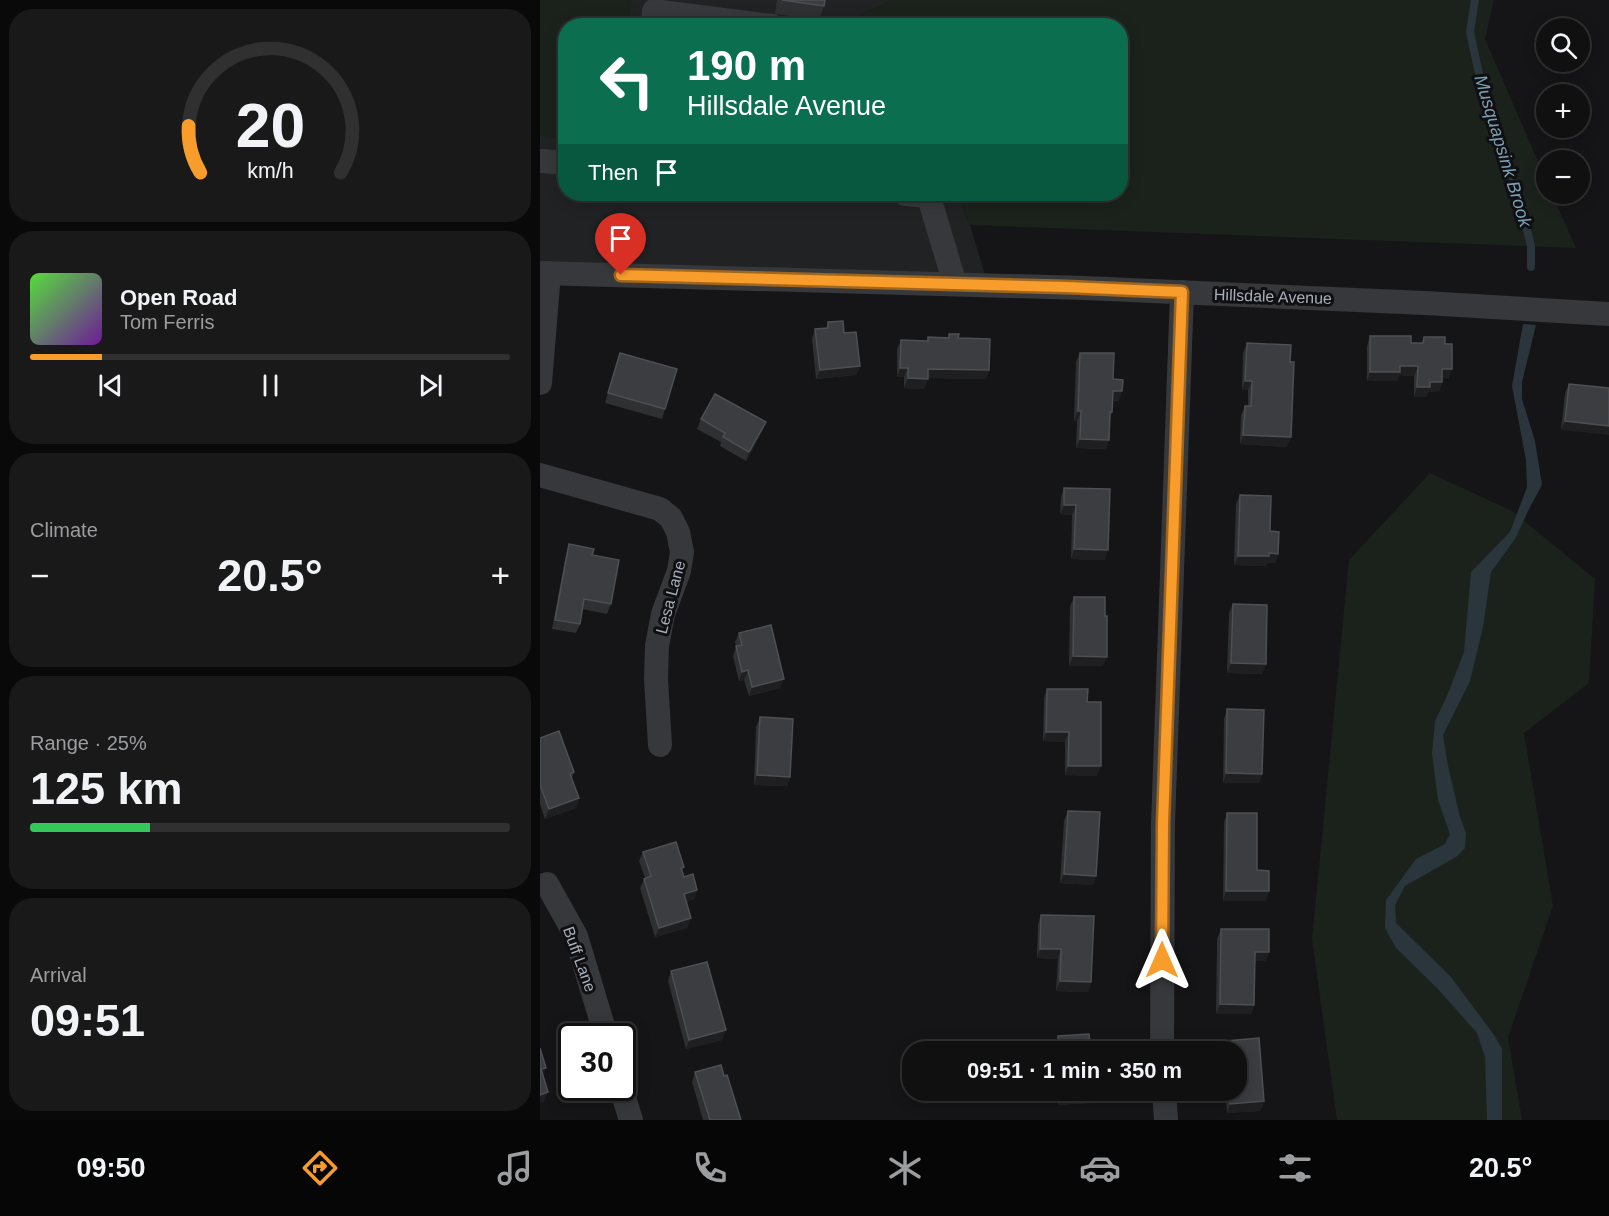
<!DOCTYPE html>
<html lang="en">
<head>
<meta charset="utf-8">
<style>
	:root { --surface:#101011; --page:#19191a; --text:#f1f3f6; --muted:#9c9d9f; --line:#303031; --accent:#f89d2c }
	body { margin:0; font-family:Arial,sans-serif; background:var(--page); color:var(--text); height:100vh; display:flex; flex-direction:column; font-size:22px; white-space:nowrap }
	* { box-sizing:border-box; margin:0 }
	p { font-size:20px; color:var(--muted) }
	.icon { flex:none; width:33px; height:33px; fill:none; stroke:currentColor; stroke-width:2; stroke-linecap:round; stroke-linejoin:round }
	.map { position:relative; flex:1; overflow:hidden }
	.details { display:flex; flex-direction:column; gap:9px; padding:9px; background:#090909; width:540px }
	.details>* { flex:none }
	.hud { position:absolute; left:18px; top:18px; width:570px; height:183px; border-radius:24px; box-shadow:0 3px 15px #0003,0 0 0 2px var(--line); background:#0b6e4f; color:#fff; overflow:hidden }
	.tools { position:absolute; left:996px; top:18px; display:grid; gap:12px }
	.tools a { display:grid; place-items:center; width:54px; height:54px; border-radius:50%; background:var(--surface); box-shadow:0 3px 15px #0003,0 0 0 2px var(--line); font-size:30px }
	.speed { position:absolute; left:18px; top:1023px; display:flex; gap:12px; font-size:30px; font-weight:700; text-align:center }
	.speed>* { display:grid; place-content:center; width:78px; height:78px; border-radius:50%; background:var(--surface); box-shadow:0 3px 15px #0003,0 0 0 2px var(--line); line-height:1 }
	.speed .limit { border:3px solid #111; border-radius:9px; background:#fff; color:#111 }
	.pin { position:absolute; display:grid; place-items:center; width:51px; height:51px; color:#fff; margin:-62px -26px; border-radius:50% 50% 50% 0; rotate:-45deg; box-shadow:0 0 6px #0007 }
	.pin .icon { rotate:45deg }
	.me { position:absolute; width:66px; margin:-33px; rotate:0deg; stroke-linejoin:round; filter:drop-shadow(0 0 4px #0008) }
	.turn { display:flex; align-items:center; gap:21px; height:126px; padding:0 30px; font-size:27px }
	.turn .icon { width:78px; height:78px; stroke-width:2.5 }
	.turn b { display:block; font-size:42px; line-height:51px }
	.then { display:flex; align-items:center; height:57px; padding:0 30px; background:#0003; gap:12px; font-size:22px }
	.big { font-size:45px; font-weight:800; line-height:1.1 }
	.details .tile { flex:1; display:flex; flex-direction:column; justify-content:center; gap:9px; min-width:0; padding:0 21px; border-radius:24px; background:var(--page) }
	.details .dial { align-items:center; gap:0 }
	.dial svg { height:156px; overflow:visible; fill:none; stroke:var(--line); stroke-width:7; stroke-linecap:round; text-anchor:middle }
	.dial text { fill:var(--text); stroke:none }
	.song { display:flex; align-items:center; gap:18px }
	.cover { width:72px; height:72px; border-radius:9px; background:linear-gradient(135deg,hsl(110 70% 55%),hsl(280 70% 35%)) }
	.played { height:6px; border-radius:3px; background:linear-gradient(90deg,var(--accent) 15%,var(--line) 15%) }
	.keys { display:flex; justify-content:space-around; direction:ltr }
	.heat { display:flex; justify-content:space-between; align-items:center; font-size:33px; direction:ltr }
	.charge { height:9px; border-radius:4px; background:linear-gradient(90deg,#34c759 25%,var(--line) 0) }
	.trip { position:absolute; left:362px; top:1041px; width:345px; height:60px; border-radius:24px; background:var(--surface); box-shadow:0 3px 15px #0003,0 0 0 2px var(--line); font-weight:800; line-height:60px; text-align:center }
	.dock { display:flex; height:96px; justify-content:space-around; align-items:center; background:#060607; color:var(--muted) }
	.dock .icon { width:42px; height:42px }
	.dock .selected { color:var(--accent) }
	.dock b { font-size:27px; color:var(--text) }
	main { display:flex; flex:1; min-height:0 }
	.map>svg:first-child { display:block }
	.built { fill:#212224 }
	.green { fill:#1b221b }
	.water { fill:#2b363c }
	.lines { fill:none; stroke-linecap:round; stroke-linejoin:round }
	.stream { stroke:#2b363c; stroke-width:8 }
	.minor { stroke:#36383c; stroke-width:24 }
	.wall { fill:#2e3032 }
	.shaded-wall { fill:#1f1f21 }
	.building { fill:#3b3d40; stroke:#4c4f53; stroke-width:1.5 }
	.route-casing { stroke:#a1661d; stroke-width:15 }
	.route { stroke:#f89d2c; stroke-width:10 }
	.labels { text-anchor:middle; stroke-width:6; stroke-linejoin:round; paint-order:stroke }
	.street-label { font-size:16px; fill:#a7aeb8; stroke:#101012 }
	.water-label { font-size:18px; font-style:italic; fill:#7ca0b4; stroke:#101012 }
</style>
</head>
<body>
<main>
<section class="details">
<div class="tile dial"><svg viewBox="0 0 100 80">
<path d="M14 69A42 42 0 1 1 86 69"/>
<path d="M14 69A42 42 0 0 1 8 45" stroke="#f89d2c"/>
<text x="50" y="56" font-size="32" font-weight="700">20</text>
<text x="50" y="72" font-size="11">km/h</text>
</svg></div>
<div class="tile">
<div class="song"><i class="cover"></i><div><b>Open Road</b><p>Tom Ferris</p></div></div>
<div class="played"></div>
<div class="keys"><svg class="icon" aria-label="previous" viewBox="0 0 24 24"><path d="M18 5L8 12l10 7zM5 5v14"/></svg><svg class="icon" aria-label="pause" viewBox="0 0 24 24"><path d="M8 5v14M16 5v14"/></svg><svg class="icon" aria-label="next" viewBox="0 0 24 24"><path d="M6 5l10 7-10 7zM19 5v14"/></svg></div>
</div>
<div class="tile"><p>Climate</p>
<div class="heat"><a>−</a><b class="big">20.5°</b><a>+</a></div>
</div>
<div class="tile"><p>Range · 25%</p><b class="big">125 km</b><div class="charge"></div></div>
<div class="tile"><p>Arrival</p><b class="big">09:51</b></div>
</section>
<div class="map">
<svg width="1069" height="1120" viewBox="0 0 1069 1120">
	<rect width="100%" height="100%" fill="#151517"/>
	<path class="built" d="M0,0H353L319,15L330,25L26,26V194H417L430,225L448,285L0,273Z"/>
	<g class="green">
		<path d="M0,0H92L88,25L26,26L25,139L0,135Z"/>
		<path d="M353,0H954L945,39L1006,180V194H1012L1036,248L430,225L417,194H580V26H330L318,15Z"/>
		<path d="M890,473L972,511L1055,579L1049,683L984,733L1013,906L968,1037L982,1120H797L772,939L809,560Z"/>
	</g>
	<path class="water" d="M983,324L996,325L982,382V399L995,441L1002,485L990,507L975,539L951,572L943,627L930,681L903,735L908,766L920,817L926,833L925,848L916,857L865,886L855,905L856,923L911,977L954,1035L962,1049V1120H947L945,1057L937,1033L898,989L856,948L845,928L846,900L876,859L905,844L910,834L898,800L892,754L895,721L907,696L924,652L931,572L970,532L987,487L986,460L972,386Z"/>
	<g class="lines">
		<path class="stream" d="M935,0L930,32L946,106L977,188L991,246V267"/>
		<g class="minor">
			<path d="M113,26L114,11L232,26"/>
			<path d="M0,161L26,163"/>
			<path d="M365,194L389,196"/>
			<path d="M388,194L415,284"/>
			<path d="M0,273L545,288L885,303L1069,314"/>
			<path d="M0,383L9,273"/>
			<path d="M0,475L120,509L131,518L138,532L142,552L139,571L123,614L117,646L116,679L120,745"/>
			<path d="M7,884L36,936L66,1036"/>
			<path d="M622,1052L623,824L642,292"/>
			<path d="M81,1088L91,1120"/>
			<path d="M624,1090L626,1120"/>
		</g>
	</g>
	<g class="wall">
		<path d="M237,0H285L284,6L279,20L235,14Z"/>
		<path d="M288,322L304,333L320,366L316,375L276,379L272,339L275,329L286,328Z"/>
		<path d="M409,334L418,338L449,370L446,379L388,378L384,389L364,388V377H357V349L361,340L387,341L388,337L408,338Z"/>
		<path d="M830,336L871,343H882L884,337L905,344L912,369L908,378H902V382L899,391L888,392L886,397H874V376L859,375L857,381H827V346Z"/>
		<path d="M707,343L747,447L700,444L701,415L705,406H708V390H702L703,353Z"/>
		<path d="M80,353L125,409L122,419L65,403Z"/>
		<path d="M540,353L573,379L579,401H573L572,412L570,419L566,449L536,448L537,421H534L536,362Z"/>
		<path d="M1029,384L1069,388L1021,430L1025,393Z"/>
		<path d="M161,419L226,422L222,432L206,461L180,446L181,442L157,429Z"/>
		<path d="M524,488L570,489L565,560L531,559L532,515L520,514L521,497Z"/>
		<path d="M700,495L730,531L738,554L735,563H727L725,566L694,565L696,504Z"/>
		<path d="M29,544L52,555L71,604L67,614L42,609L40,624L36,633L12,629L26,554Z"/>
		<path d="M534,597L563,666H529L530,606Z"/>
		<path d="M693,604L726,664L722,674L687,673L689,613Z"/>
		<path d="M199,633L240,688L209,696L204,680L199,681L193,656L196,646L195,642Z"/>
		<path d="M507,689L547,702L557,776L525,775V742L503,741L504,698Z"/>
		<path d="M687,709L722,774L719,783H683L684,719Z"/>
		<path d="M220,717L250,777L247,786L214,785L216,727Z"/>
		<path d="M0,738L34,772L32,778L39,798L36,808L5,819L0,804Z"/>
		<path d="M528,811L553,885L520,883L524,820Z"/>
		<path d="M687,813L717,870L726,901H683L684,822Z"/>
		<path d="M103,852L144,867L142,872L144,877L157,890L154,899L146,902L151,918L147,928L115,937L100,888L104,879L105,878L99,861Z"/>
		<path d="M501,915L551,982L548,992L516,991L518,959L497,958L498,924Z"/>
		<path d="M681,929L726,961H715L714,1005L711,1014H676L677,939Z"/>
		<path d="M131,971L182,1040L146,1049L128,981Z"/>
		<path d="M518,1036L551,1052H515L514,1046Z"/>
		<path d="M719,1038L724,1101L720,1111L687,1113L685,1090H696V1052H682L686,1041Z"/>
		<path d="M155,1072L184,1076L201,1120H163L152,1082Z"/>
		<path d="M517,1090H553V1094L550,1103L518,1105Z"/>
	</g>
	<g class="shaded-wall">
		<path d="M320,366L316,375L276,379L280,370Z"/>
		<path d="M860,366H878L874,376L859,375L857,381H827L830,372Z"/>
		<path d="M360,368H368L364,377H357Z"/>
		<path d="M388,369L449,370L446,379L385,378Z"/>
		<path d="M902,369H912L908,378L899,379Z"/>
		<path d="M368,378L388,379L384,389L364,388Z"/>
		<path d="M705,381H712L708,390H702Z"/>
		<path d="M890,382H902L899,391L888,392L886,397H874L877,387Z"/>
		<path d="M573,391H582L579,401L569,400Z"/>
		<path d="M538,411H541L537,421H534Z"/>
		<path d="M1025,421L1069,426V435L1021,430Z"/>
		<path d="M226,422L222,432L206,461L209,452Z"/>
		<path d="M703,435L751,437L747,447L700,444Z"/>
		<path d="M540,439L569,440L566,449L536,448Z"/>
		<path d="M524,505H536L532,515L520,514Z"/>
		<path d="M534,549L568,550L565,560L531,559Z"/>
		<path d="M729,553L738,554L735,563H727L725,566L694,565L698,556Z"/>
		<path d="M533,656L567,657L563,666H529Z"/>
		<path d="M691,663L726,664L722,674L687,673Z"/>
		<path d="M208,670L204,680L199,681L202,672Z"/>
		<path d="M244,679L240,688L209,696L212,687Z"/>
		<path d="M506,732H529L525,742L503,741Z"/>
		<path d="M528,766H561L557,776L525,775Z"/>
		<path d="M686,773L722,774L719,783H683Z"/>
		<path d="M217,775L250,777L247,786L214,785Z"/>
		<path d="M39,798L36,808L5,819L9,809Z"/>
		<path d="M524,874L556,876L553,885L520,883Z"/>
		<path d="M157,890L154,899L140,904L144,894Z"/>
		<path d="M686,891H729L726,901H683Z"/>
		<path d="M151,918L147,928L115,937L119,928Z"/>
		<path d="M500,949H521L518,959L497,958Z"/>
		<path d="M715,952H729L726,961H712Z"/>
		<path d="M520,981L551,982L548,992L516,991Z"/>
		<path d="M680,1004L714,1005L711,1014H676Z"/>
		<path d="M186,1030L182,1040L146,1049L149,1040Z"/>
		<path d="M6,1068L3,1077L1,1069Z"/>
		<path d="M8,1092L4,1102L0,1103V1095Z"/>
		<path d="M553,1094L550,1103L518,1105L522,1096Z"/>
		<path d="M724,1101L720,1111L687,1113L690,1104Z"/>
	</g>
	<g class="building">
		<path d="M242,0H285L284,6Z"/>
		<path d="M303,321L304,333L316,332L320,366L280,370L275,329L288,328V322Z"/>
		<path d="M409,334H419L418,338L450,339L449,370L388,369V379L368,378V368H360L361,340L388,341V337L409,338Z"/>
		<path d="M830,336H871V343H883L884,337H905V344H912V369H902V382H890V387H877L878,366H860V372H830Z"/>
		<path d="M707,343L751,345L750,362H754L751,437L703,435L705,406H711L712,381H705Z"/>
		<path d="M80,353L137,369L125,409L68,393Z"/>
		<path d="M540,353H574L573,379L583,380L582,391H573L572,412H570L569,440L540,439L541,411H538Z"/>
		<path d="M1029,384L1069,388V426L1025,421Z"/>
		<path d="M175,394L226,422L209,452L183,437L185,433L161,419Z"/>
		<path d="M524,488L570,489L568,550L534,549L536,505H524Z"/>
		<path d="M700,495L731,496L730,531L739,532L738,554L729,553V556H698Z"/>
		<path d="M29,544L54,549L52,555L79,560L71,604L44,599L40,624L15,620Z"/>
		<path d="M534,597H565V616H567V657L533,656Z"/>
		<path d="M693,604L727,605L726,664L691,663Z"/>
		<path d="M231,625L244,679L212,687L208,670L202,672L196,646L202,645L199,633Z"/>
		<path d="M507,689H548L547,702H561V766H528L529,732H506Z"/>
		<path d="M687,709L724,710L722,774L686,773Z"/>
		<path d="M220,717L253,719L250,777L217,775Z"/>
		<path d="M19,731L34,772L30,774L39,798L9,809L0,785V738Z"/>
		<path d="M528,811L560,812L556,876L524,874Z"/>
		<path d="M687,813H717V870L729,871V891H686Z"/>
		<path d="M136,842L144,867L141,868L144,877L153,874L157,890L144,894L151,918L119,928L104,879L111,876L103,852Z"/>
		<path d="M501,915L554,916L551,982L520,981L521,949H500Z"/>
		<path d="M681,929H729V952H715L714,1005L680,1004Z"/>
		<path d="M167,962L186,1030L149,1040L131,971Z"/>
		<path d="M549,1034L551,1052H519L518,1036Z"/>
		<path d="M719,1038L724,1101L690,1104L689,1090H696V1052H687L686,1041Z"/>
		<path d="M0,1048L6,1068L1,1069L8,1092L0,1095Z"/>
		<path d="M181,1065L184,1076L187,1075L201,1120H170L155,1072Z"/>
		<path d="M521,1090H553V1094L522,1096Z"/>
	</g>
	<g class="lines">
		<defs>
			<path id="route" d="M81,275L526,287L642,292L623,824L622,960"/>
		</defs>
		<use href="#route" class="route-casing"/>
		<use href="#route" class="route"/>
	</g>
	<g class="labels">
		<g class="street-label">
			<text transform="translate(733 296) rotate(2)" y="6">Hillsdale Avenue</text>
			<text transform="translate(130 597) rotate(-75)" y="6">Lesa Lane</text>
			<text transform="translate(40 959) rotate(70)" y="6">Buff Lane</text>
		</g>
		<g class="water-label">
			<text transform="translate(963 151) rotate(73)" y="6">Musquapsink Brook</text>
		</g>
	</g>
</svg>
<div class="tools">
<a><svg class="icon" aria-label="search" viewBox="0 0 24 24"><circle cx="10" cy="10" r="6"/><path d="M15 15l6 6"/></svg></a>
<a>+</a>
<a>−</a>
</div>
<div class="speed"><div class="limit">30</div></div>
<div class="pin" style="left:81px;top:275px;background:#d93025"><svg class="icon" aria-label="arrive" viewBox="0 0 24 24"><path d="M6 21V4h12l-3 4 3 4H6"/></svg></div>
<svg class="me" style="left:622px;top:960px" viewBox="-20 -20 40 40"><path d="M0-17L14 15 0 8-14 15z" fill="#f89d2c" stroke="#fff" stroke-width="4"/></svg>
<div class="trip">09:51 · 1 min · 350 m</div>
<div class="hud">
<div class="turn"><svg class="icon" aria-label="left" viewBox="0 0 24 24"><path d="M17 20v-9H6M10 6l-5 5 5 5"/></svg><div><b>190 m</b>Hillsdale Avenue</div></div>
<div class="then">Then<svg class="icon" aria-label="arrive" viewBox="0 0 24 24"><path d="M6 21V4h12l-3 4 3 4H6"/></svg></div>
</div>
</div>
</main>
<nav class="dock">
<b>09:50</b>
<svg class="icon selected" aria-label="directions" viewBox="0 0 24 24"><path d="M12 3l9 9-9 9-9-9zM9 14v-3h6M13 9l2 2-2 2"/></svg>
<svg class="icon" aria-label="music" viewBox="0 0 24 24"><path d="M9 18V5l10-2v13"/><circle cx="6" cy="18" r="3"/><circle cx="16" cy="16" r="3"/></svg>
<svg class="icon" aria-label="phone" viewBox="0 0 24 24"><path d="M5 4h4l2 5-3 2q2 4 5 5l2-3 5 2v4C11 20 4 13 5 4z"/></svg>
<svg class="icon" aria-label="climate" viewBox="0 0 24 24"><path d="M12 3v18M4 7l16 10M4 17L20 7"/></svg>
<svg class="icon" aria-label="car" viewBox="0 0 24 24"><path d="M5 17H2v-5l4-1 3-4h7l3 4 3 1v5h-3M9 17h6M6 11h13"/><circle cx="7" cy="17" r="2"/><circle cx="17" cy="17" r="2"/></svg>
<svg class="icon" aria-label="filters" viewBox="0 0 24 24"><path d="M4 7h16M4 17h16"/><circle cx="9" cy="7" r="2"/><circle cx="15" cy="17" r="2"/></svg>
<b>20.5°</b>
</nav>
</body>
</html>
